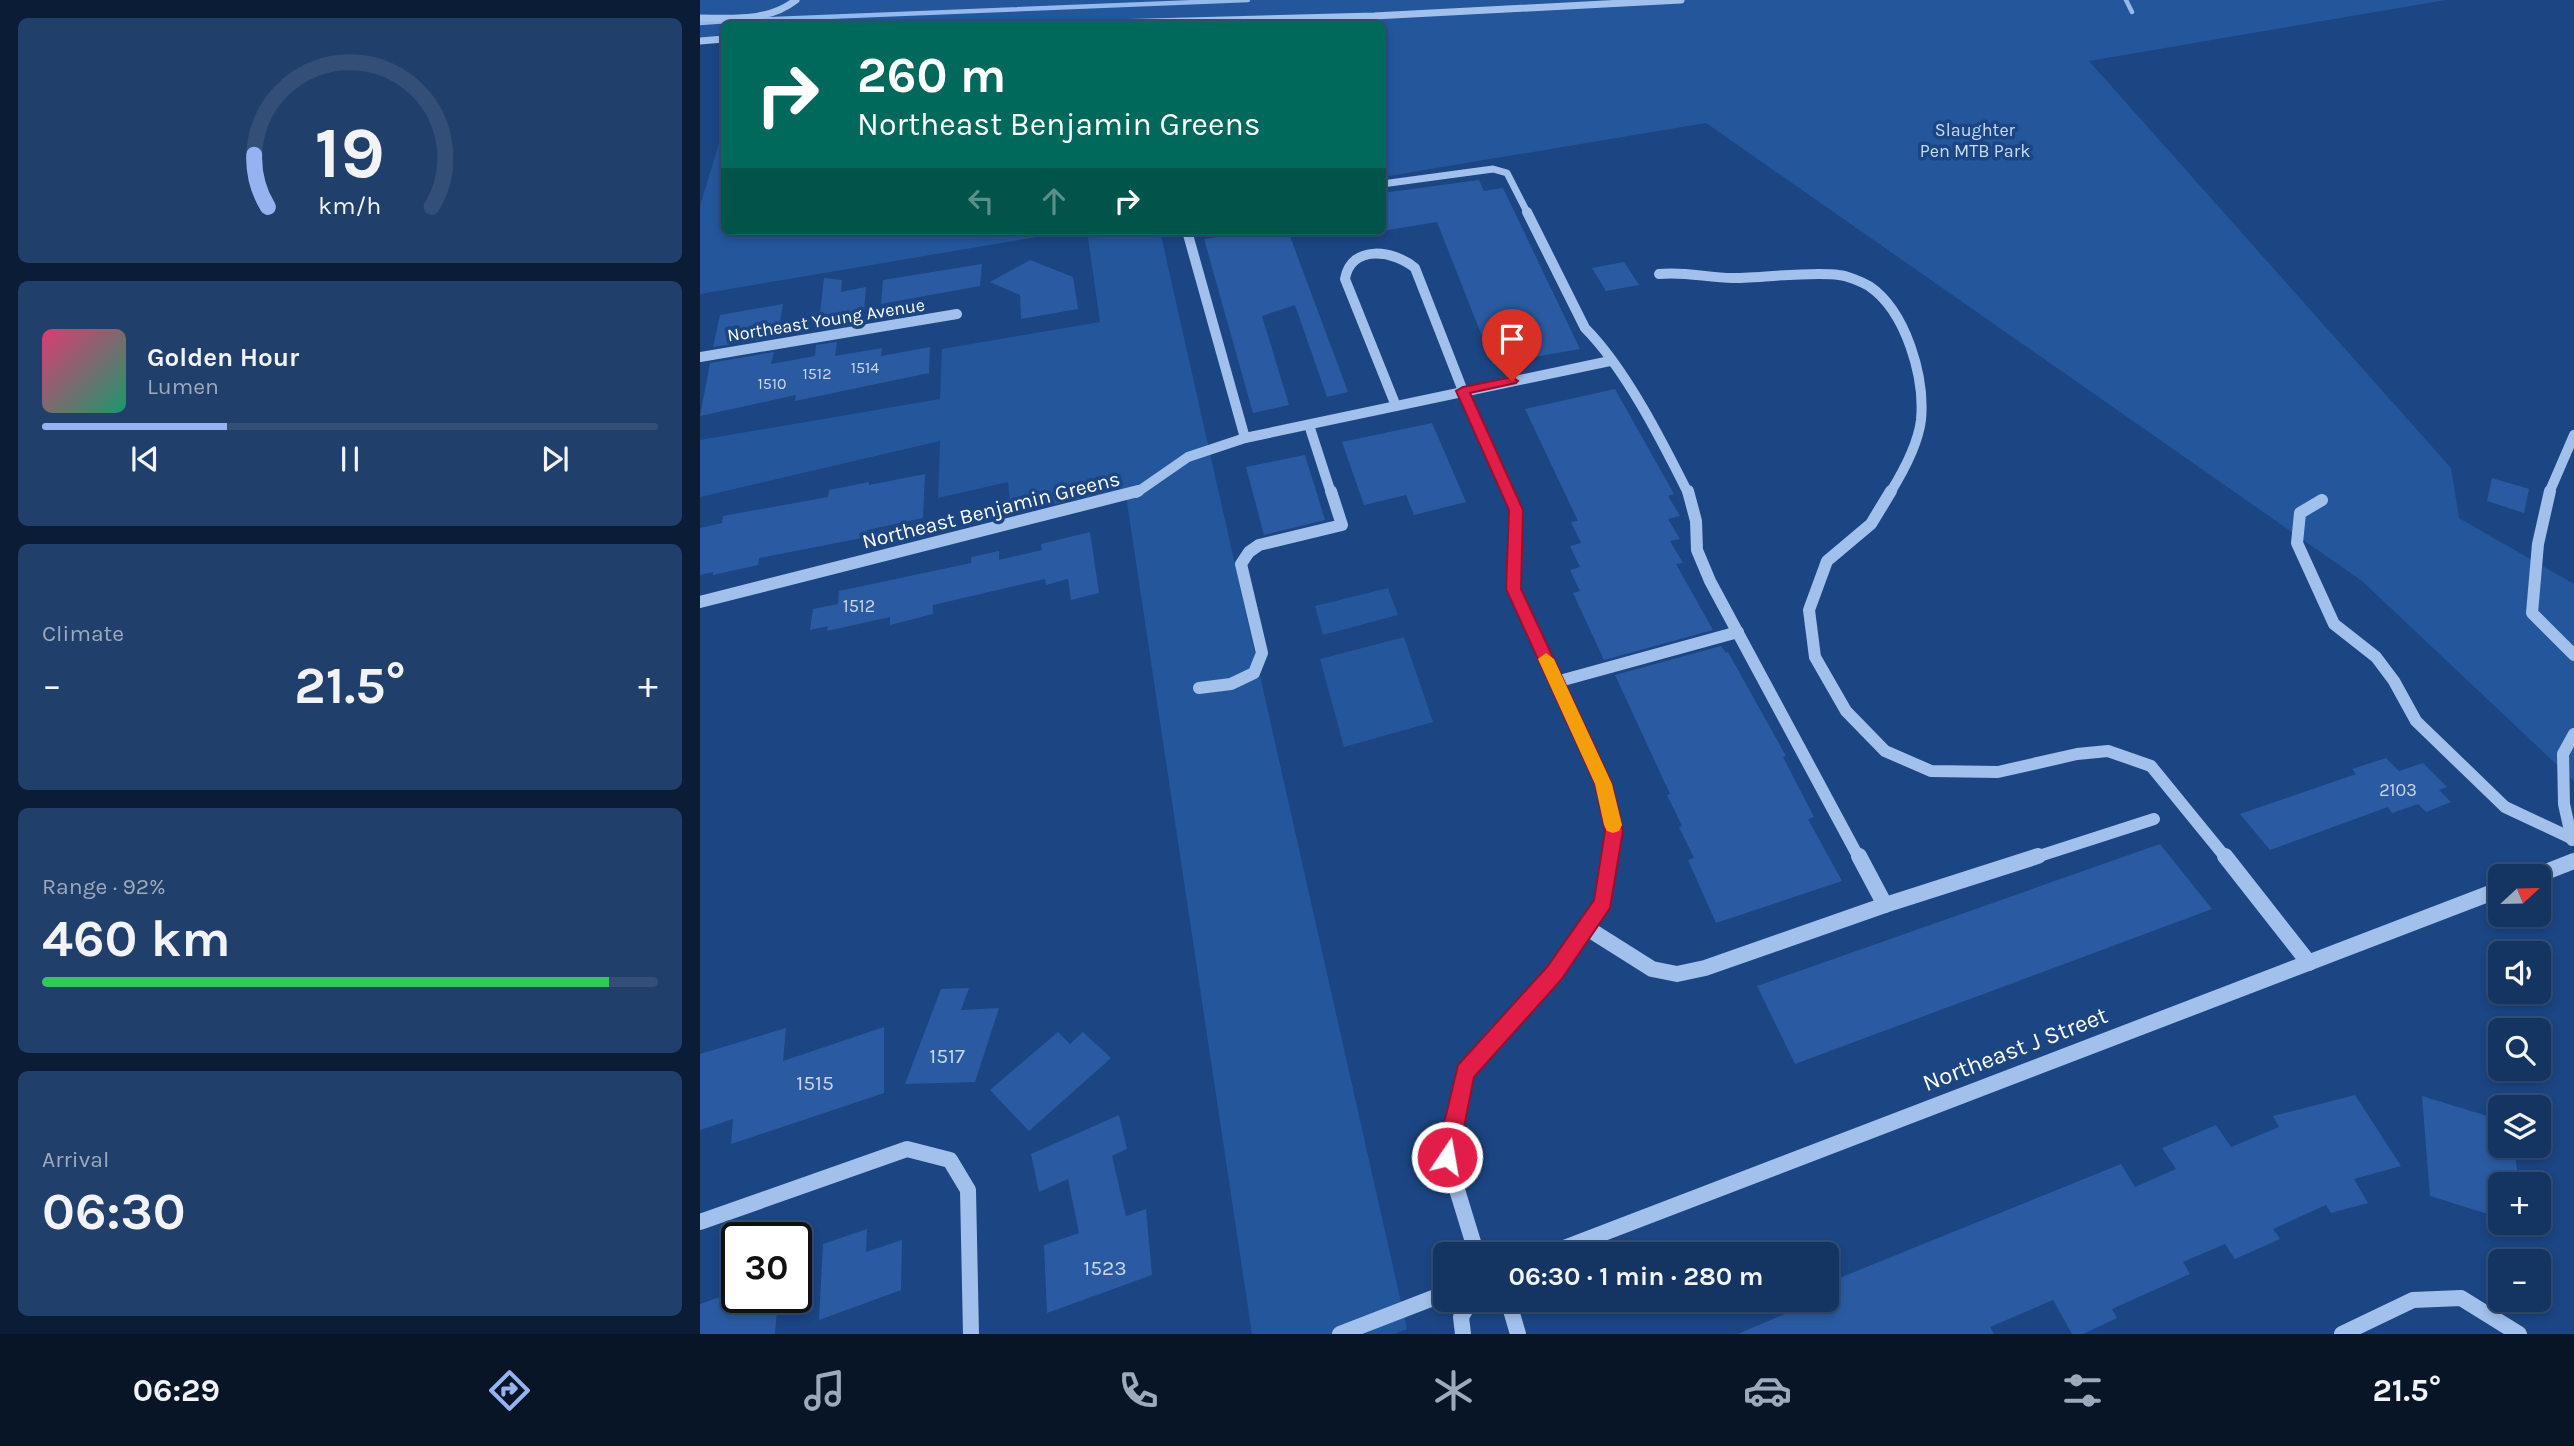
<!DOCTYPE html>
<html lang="en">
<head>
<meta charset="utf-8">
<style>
	:root { --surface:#143462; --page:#213f6b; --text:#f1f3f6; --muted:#9daabe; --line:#334f77; --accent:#95b2f1 }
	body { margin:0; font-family:Karla,sans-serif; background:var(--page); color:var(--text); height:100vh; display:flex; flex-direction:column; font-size:26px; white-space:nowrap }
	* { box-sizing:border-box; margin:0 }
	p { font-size:23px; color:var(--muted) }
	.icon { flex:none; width:38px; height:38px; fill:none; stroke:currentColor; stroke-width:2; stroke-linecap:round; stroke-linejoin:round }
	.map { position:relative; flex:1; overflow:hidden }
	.panel { display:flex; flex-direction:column; gap:18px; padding:18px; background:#0b1d36; width:700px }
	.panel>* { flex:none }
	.banner { position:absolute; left:21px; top:21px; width:665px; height:214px; border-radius:10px; box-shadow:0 4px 10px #0003,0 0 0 2px var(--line); background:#00695c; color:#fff; overflow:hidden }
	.needle { width:46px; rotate:68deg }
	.buttons { position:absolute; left:1788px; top:864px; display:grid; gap:14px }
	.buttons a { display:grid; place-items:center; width:63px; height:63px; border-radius:10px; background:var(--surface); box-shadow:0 4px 10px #0003,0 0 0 2px var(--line); font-size:35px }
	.speed { position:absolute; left:21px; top:1222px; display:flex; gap:14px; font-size:35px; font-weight:700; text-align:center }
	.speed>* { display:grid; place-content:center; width:91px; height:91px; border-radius:50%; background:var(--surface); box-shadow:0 4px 10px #0003,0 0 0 2px var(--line); line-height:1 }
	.speed .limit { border:4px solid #111; border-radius:10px; background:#fff; color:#111 }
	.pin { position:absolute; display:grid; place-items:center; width:60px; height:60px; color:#fff; margin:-72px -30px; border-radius:50% 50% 50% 0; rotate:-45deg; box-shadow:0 0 7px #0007 }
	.pin .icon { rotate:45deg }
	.me { position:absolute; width:77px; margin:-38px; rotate:12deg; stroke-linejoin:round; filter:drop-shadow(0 0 5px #0008) }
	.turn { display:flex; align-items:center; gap:24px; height:147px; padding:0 21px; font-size:32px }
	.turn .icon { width:91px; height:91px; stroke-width:2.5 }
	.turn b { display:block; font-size:49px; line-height:60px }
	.lanes { display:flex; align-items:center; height:66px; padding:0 21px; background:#0003; justify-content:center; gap:35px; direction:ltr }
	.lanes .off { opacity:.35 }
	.big { font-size:52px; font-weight:700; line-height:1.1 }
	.panel .tile { flex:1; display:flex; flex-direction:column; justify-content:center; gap:10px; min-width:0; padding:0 24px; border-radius:10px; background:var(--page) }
	.panel .dial { align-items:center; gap:0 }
	.dial svg { height:182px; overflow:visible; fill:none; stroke:var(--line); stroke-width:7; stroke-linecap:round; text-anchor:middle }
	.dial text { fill:var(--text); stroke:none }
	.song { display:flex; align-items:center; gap:21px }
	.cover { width:84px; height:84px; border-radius:10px; background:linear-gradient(135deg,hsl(340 70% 55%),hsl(160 70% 35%)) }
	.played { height:7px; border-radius:4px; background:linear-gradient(90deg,var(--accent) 30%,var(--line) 30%) }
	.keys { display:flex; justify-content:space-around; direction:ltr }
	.heat { display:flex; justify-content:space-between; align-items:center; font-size:38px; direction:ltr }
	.charge { height:10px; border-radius:5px; background:linear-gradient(90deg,#34c759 92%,var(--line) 0) }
	.trip { position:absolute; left:733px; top:1242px; width:406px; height:70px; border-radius:10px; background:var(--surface); box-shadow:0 4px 10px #0003,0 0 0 2px var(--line); font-weight:700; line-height:70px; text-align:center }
	.dock { display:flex; height:112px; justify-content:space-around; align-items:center; background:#081527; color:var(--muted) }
	.dock .icon { width:49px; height:49px }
	.dock .selected { color:var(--accent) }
	.dock b { font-size:32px; color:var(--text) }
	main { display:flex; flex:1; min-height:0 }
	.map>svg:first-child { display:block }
	.green { fill:#24569c }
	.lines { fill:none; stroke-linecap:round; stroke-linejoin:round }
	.stream { stroke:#94baed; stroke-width:4.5 }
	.building { fill:#2a5ba2 }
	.minor-far3 { stroke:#a1c0eb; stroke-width:7 }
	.minor-far2 { stroke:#a1c0eb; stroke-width:10 }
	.minor-far1 { stroke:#a1c0eb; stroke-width:12 }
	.minor { stroke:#a1c0eb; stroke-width:16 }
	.route { fill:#e11d48; stroke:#92132f; stroke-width:2 }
	.slow { fill:#f59e0b }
	.labels { text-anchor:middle; stroke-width:7; stroke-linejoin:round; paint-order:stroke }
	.far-number-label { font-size:16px; fill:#cad6e8 }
	.far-park-label { font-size:18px; fill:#c6dbf8; stroke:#1b4583 }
	.far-street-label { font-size:18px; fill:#fff; stroke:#1b4583 }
	.number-label { font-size:18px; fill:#cad6e8 }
	.street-label { font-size:21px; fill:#fff; stroke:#1b4583 }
	.near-number-label { font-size:21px; fill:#cad6e8 }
	.near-street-label { font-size:24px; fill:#fff; stroke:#1b4583 }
</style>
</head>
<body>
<main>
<section class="panel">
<div class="tile dial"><svg viewBox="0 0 100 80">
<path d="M14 69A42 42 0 1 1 86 69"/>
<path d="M14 69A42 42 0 0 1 8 46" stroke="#95b2f1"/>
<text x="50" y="56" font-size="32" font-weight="700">19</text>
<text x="50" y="72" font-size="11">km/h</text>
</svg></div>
<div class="tile">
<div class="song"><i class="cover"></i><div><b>Golden Hour</b><p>Lumen</p></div></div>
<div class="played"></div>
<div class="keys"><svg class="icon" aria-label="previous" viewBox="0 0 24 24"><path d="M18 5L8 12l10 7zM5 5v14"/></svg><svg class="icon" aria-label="pause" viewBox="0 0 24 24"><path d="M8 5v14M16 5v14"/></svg><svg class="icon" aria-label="next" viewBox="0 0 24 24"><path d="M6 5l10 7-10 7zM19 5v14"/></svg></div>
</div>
<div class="tile"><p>Climate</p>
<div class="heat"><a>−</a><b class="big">21.5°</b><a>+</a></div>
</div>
<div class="tile"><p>Range · 92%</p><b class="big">460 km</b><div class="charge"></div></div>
<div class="tile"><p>Arrival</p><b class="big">06:30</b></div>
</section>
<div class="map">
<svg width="1874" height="1334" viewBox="0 0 1874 1334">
	<rect width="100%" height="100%" fill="#1b4583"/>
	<g class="green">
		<path d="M0,0H1746L1389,61L1751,468L1759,518L1874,584V781L1662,581L1006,123L683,177L682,24H24V36L0,38Z"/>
		<path d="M24,127V231H372L0,294V206Z"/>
		<path d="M387,231H460L707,1329L694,1334H552L425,489L311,513L308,482L238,498L240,441L0,497V440L240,399L242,349L400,322Z"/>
		<path d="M688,588L698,615L623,635L615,606Z"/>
		<path d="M704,637L733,722L644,747L620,659Z"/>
	</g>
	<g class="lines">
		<g class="stream">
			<path d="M1426,0L1432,12"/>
			<path d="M48,20L548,0"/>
			<path d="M0,23L28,21"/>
		</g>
	</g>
	<g class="building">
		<path d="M779,180L784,191L803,188L880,349L793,364L737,222L682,231V193Z"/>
		<path d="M523,231H588L648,392L627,397L595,305L562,316L589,405L553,413L504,239L524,236Z"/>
		<path d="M330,260L373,277L378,309L321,319L320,295L290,282Z"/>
		<path d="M924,262L939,285L906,291L892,268Z"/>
		<path d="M282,264L280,286L181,304L183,280Z"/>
		<path d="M124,278L142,280L141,292L166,287L164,311L139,315L138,326L118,330Z"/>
		<path d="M83,304L77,337L13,347L20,315Z"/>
		<path d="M137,342L135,356L182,348L181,356L230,347L229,373L95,401L96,395L0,416L10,363L74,352L71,364L115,356L116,345Z"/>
		<path d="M915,389L974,494L968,496L980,516L968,519L980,539L970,541L983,563L976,564L1013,630L904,660L873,593L880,591L870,570L880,567L870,546L881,543L871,522L878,521L825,409Z"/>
		<path d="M732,423L766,502L714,515L706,495L664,505L642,442Z"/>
		<path d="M605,455L625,520L564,535L546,467Z"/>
		<path d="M225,474L223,518L167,530V537L59,558L58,565L13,575V572L0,575V528L22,523L23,516L128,497L129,490L169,482V485Z"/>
		<path d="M1792,478L1829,489L1824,513L1787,501Z"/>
		<path d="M390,532L399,593L371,600L368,579L346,585L345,579L233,605V614L190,625V617L127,631L128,626L110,630L113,609L138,604L139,591L271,563V557L299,551V560L342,550L341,544Z"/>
		<path d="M1021,646L1026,653L1028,652L1086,756L1083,757L1114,817L1108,819L1142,881L1016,923L988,860L994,858L979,827L982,826L967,795L970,794L915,675Z"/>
		<path d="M1686,758L1699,771L1723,763L1747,787L1739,790L1751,802L1726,812L1718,804L1692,813L1688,807L1570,850L1540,814L1656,774L1652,769Z"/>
		<path d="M1460,844L1512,909L1095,1064L1057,986Z"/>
		<path d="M269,988L261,1010L299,1008L275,1082L205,1084L241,989Z"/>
		<path d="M184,1027V1093L31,1144L33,1119L0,1130V1054L86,1028L83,1061Z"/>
		<path d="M358,1032L370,1044L383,1032L411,1058L329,1131L290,1090Z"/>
		<path d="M1655,1095L1701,1166L1654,1179L1668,1203L1631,1213L1626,1205L1573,1229L1580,1239L1535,1259L1525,1244L1483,1262L1490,1274L1412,1309L1417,1318L1383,1334H1372L1353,1300L1290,1327L1294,1334H1038L1117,1300H1127V1283L1421,1164L1435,1187L1476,1169L1462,1148L1516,1125L1531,1147L1579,1127L1573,1116Z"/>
		<path d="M1722,1096L1787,1116L1789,1133L1801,1136V1146H1814L1819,1185H1801V1202L1787,1198L1788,1214L1730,1196Z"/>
		<path d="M419,1115L427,1149L412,1156L426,1216L446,1209L452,1275L347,1313L344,1245L379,1233L368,1179L339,1192L331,1154Z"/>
		<path d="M167,1229L166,1252L202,1240L201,1290L119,1320L123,1244Z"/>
		<path d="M37,1291V1297H78L75,1334H0V1304Z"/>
	</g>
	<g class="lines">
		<g class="minor-far3">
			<path d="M0,18C34,18 68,22 96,0"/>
			<path d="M372,24L674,16L981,0"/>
			<path d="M0,41L24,39"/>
			<path d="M682,184L793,169L807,173L828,214"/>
		</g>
		<g class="minor-far2">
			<path d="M827,212L885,328C925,368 962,441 988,493"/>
			<path d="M487,231L545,438"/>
			<path d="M959,274C984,271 1008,278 1033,278C1064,278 1110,271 1139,275C1148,276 1162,282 1169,286C1206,311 1225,377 1221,420C1218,445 1203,472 1190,493"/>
			<path d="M0,357L257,314"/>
			<path d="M696,406L645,279C651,244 694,250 715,268L763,391L808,493"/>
			<path d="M609,425L631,493"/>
			<path d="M436,493L488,457L545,438L910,361"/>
			<path d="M1849,493L1874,435"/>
		</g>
		<g class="minor-far1">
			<path d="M808,491L816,510L814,589L904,784L914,831L910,858"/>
			<path d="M988,491L996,521L997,550L1010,581L1159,858"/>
			<path d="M1191,491L1171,524L1127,561L1109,610L1115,657L1146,711L1185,751L1231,771L1298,772L1377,754L1408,751L1451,766L1526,858"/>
			<path d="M1850,491L1838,544L1832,613L1874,655"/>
			<path d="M1622,500L1600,513L1597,543L1634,624L1676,657L1694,681L1716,721L1805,807L1869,837"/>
			<path d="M0,602L438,491"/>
			<path d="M856,682L1038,632"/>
			<path d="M499,688L531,684L554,673L562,653L541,564L549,552L559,545L642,525L631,491"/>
			<path d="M1872,840L1864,804L1863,754L1874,734"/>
			<path d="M1333,858L1454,819"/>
		</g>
		<g class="minor">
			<path d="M1159,856L1185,905"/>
			<path d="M1525,856L1609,963"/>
			<path d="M1833,877L1874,861"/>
			<path d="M887,928L952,969L977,974L1005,968L1185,905L1338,856"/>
			<path d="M0,1222L207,1149L250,1160L268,1190L271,1334"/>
			<path d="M777,1255L747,1157L765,1072L854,974L903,902L910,856"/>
			<path d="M846,1255L1801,889"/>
			<path d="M808,1300L818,1334"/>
			<path d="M640,1334L746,1293"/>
			<path d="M763,1334L761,1317L771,1300"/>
			<path d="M1642,1334L1713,1300L1761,1298L1819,1334"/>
		</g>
	</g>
	<path class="route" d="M812,377L818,381L816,383L770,393L823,510L821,589L912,784L923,831L910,908L861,980L774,1077L758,1157L755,1165L747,1168L740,1165L736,1157L758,1065L847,967L894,900L905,831L895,784L806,589L809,510L756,391L763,387Z"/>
	<path class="slow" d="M846,653L854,659L912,784L922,825L919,831L913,833L907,831L904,825L895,784L838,659Z"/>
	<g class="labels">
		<g class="far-number-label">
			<text x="165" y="373">1514</text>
			<text x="117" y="379">1512</text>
			<text x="72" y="389">1510</text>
		</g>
		<g class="far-park-label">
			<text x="1275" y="136">Slaughter<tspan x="1275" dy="21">Pen MTB Park</tspan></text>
		</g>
		<g class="far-street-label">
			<text transform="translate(126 320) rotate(-9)" y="6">Northeast Young Avenue</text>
		</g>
		<g class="number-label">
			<text x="159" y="612">1512</text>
			<text x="1698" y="796">2103</text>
		</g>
		<g class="street-label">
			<text transform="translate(291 510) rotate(-14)" y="7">Northeast Benjamin Greens</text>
		</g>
		<g class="near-number-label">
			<text x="247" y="1063">1517</text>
			<text x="115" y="1090">1515</text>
			<text x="405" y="1275">1523</text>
		</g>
		<g class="near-street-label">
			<text transform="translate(1315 1049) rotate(-21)" y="8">Northeast J Street</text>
		</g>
	</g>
</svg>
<div class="buttons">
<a><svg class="needle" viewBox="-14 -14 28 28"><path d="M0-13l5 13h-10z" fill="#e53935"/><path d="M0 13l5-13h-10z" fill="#9daabe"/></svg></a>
<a><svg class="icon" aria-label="sound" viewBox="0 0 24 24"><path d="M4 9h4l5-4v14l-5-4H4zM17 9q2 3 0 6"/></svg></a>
<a><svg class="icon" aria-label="search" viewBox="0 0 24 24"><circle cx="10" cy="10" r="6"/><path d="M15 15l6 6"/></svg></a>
<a><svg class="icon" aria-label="layers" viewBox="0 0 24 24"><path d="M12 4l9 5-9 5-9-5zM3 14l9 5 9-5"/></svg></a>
<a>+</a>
<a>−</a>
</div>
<div class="speed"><div class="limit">30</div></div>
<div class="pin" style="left:812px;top:381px;background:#d93025"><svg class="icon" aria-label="arrive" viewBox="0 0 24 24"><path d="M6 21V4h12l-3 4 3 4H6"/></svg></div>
<svg class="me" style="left:747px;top:1157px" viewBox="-20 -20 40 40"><circle r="17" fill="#e11d48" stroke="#fff" stroke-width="3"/><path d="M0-11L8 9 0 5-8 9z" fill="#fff"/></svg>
<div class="trip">06:30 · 1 min · 280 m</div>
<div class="banner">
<div class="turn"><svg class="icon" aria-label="right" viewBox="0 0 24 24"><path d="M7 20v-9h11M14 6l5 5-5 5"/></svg><div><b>260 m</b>Northeast Benjamin Greens</div></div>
<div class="lanes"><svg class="icon off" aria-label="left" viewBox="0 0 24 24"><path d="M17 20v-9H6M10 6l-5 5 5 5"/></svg><svg class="icon off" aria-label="ahead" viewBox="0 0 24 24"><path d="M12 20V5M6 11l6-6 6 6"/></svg><svg class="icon" aria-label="right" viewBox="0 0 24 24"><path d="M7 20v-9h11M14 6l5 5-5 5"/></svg></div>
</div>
</div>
</main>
<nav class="dock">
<b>06:29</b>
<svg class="icon selected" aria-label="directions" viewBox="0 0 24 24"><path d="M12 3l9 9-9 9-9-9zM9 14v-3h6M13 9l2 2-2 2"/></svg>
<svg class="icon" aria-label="music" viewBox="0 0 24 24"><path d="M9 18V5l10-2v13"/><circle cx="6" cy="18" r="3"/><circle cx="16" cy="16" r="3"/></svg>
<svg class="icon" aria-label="phone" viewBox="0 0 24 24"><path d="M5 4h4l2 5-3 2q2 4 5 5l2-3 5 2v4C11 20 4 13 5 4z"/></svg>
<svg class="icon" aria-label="climate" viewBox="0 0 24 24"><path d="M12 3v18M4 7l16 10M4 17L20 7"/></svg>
<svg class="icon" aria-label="car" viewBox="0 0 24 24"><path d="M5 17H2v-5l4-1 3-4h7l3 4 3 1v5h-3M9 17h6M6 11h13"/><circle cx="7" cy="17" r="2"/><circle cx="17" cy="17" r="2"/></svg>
<svg class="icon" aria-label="filters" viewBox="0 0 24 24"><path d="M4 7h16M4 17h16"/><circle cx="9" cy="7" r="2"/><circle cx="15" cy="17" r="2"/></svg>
<b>21.5°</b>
</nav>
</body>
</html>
